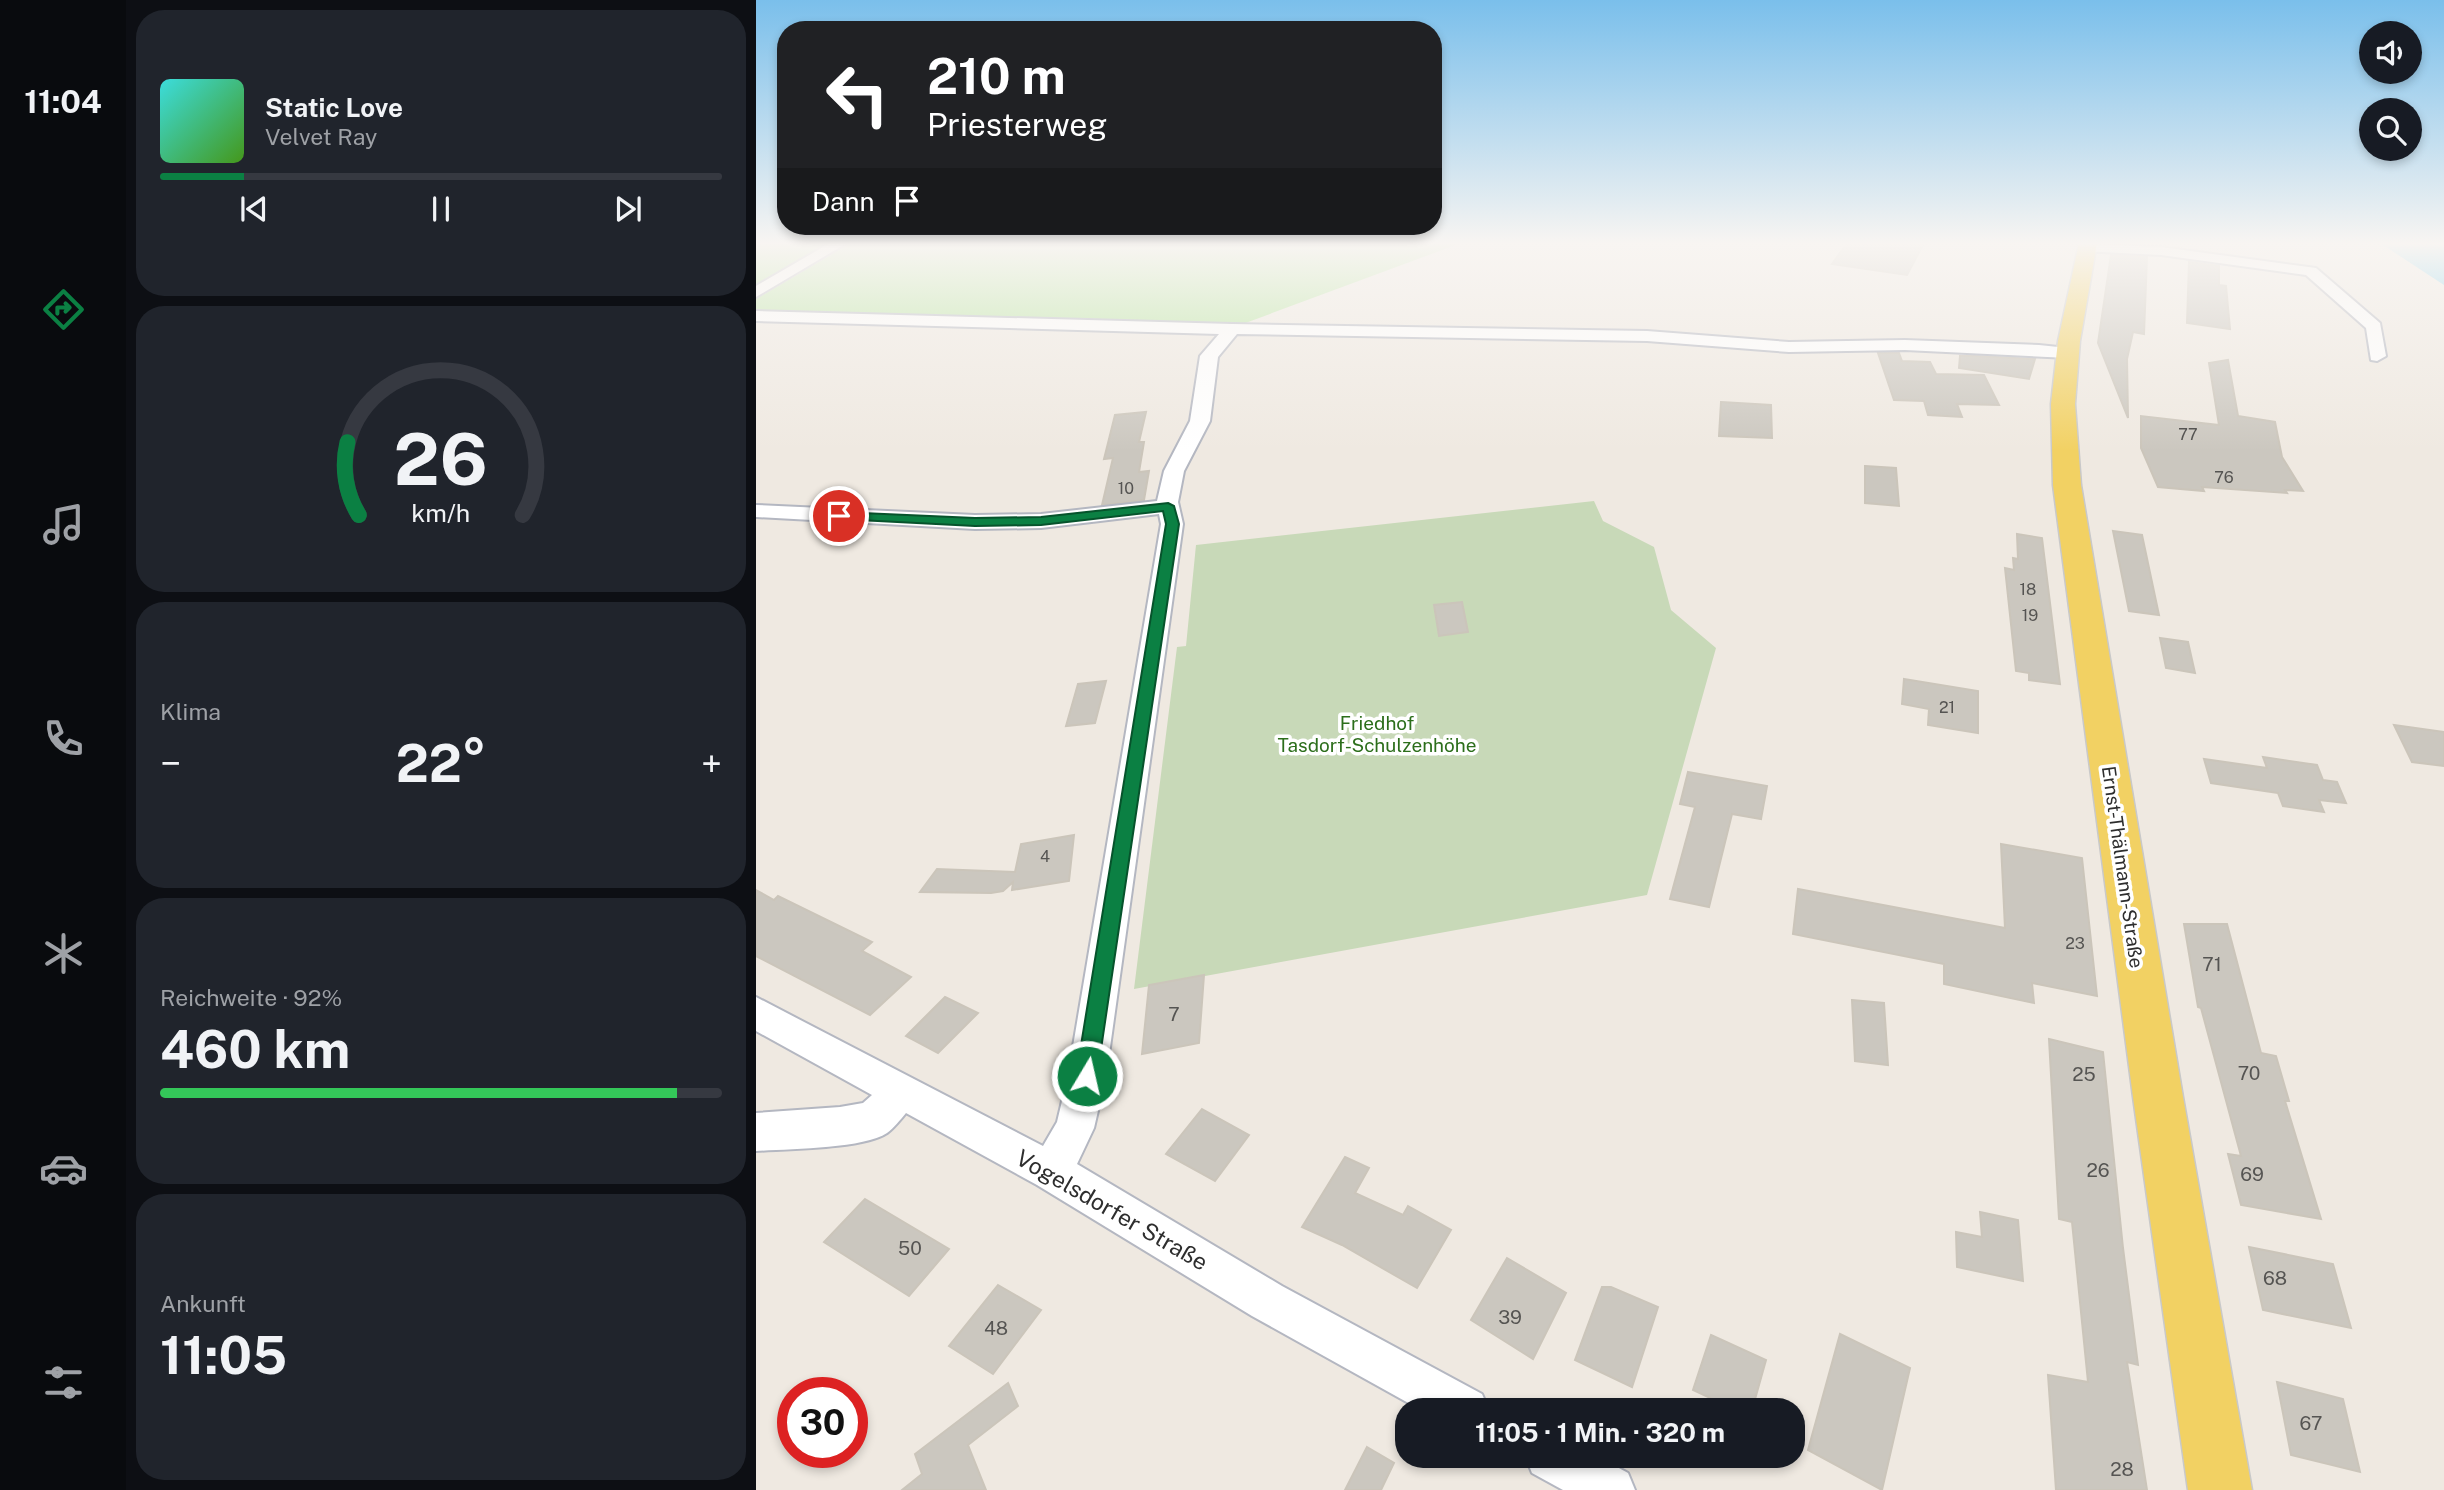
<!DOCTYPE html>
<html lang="de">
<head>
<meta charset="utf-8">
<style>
	:root { --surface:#171b24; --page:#20242c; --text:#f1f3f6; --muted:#9ea1a6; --line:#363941; --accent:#0b8043 }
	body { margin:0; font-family:"Public Sans",sans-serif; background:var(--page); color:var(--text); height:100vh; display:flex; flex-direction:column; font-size:26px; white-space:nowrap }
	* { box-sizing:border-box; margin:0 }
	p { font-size:23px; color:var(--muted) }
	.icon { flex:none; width:38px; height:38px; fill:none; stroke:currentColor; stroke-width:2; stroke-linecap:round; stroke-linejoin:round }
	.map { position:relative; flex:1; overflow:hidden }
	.panel { display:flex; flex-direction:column; gap:10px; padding:10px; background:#0d0f14; width:630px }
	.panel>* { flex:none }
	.banner { position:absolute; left:21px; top:21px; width:665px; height:214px; border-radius:28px; box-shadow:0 4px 10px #0003; background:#202124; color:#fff; overflow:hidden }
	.buttons { position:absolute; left:1603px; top:21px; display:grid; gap:14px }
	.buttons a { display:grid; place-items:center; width:63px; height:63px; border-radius:50%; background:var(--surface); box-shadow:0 4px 10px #0003; font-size:35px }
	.speed { position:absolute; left:21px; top:1377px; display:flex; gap:14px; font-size:35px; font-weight:700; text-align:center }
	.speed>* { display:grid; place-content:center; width:91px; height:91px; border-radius:50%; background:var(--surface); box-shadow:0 4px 10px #0003; line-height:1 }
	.speed .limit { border:10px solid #d22; background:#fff; color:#111 }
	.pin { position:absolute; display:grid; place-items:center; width:60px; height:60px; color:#fff; margin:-30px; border:4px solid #fff; border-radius:50%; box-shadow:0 2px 7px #0007 }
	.me { position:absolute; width:77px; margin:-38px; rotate:9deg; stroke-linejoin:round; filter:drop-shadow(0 0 5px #0008) }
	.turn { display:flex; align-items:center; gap:24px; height:147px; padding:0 35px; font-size:32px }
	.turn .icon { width:91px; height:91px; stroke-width:2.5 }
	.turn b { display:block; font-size:49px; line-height:60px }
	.then { display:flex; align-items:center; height:66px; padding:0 35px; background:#0003; gap:14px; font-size:26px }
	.big { font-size:52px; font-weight:700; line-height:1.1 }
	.panel .tile { flex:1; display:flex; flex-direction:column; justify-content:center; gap:10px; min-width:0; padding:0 24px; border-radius:28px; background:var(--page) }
	.panel .dial { align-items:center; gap:0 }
	.dial svg { height:182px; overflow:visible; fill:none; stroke:var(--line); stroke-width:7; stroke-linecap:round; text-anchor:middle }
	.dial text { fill:var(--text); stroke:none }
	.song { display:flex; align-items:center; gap:21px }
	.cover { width:84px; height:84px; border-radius:10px; background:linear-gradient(135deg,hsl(180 70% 55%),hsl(100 70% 35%)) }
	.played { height:7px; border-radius:4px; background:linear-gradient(90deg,var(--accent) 15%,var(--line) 15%) }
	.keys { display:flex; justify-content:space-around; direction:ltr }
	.heat { display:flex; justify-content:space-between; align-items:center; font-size:38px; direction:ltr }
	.charge { height:10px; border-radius:5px; background:linear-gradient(90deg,#34c759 92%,var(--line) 0) }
	.trip { position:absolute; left:639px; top:1398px; width:410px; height:70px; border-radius:28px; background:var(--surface); box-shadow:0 4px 10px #0003; font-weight:700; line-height:70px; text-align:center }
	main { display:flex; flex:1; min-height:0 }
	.menu { display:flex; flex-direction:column; width:126px; justify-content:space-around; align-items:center; background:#090b0e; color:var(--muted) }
	.menu .icon { width:49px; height:49px }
	.menu .current { color:var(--accent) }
	.menu b { font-size:32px; color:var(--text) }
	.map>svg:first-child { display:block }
	.green { fill:#b6e59e }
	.cemetery { fill:#c8d9b8 }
	.water { fill:#75cff0 }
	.building { fill:#cbc7bf; stroke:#cbc5ba; stroke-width:2 }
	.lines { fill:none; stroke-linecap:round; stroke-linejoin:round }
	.minor-casing { stroke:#b4b7c1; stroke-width:4 }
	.major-casing { stroke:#c9c9c9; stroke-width:3 }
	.minor { fill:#fff; fill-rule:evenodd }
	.major { fill:#f2d163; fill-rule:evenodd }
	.route { fill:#0b8043; stroke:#07532c; stroke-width:2 }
	.labels { text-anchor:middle; stroke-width:7; stroke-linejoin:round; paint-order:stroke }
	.number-label { font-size:16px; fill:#555452 }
	.park-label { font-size:19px; fill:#2c6e1b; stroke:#fff }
	.street-label { font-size:19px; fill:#2e2e2e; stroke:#fff }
	.near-number-label { font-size:19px; fill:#555452 }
	.near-street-label { font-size:23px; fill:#2e2e2e; stroke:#fff }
</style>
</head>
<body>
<main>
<nav class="menu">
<b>11:04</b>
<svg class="icon current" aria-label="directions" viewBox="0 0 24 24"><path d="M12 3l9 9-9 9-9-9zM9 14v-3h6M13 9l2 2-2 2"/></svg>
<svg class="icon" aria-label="music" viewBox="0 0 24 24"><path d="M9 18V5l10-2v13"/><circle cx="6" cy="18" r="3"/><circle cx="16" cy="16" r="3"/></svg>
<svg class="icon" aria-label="phone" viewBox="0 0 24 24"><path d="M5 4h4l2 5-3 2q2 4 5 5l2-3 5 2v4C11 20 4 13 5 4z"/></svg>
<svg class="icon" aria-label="climate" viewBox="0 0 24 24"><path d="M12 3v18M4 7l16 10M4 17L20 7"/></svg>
<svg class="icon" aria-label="car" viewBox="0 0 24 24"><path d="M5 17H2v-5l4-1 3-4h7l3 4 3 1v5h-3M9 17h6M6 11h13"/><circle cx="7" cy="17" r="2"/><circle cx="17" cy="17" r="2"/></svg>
<svg class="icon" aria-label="filters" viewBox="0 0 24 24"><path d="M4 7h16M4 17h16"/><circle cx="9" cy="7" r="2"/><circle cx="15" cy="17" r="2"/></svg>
</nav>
<section class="panel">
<div class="tile">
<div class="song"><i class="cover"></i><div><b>Static Love</b><p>Velvet Ray</p></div></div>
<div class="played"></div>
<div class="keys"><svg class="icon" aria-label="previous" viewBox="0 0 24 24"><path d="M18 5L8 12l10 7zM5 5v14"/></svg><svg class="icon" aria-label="pause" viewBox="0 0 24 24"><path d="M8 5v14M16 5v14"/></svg><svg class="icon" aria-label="next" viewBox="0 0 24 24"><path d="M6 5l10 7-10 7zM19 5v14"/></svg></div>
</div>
<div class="tile dial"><svg viewBox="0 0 100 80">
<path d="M14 69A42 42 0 1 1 86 69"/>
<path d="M14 69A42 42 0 0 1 9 37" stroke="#0b8043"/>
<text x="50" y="56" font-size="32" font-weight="700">26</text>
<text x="50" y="72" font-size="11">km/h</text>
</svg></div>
<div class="tile"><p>Klima</p>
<div class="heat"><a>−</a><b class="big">22°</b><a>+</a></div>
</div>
<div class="tile"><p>Reichweite · 92%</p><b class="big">460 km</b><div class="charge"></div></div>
<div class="tile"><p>Ankunft</p><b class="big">11:05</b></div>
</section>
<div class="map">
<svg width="1688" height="1490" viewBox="0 0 1688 1490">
	<rect width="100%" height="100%" fill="#efe9e1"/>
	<g class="green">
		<path d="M0,243H77L0,286Z"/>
		<path d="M95,243H705L484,325L0,310V299Z"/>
	</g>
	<path class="cemetery" d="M838,501L847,521L898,547L915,610L960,648L891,895L378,989L421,647L430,646L440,545Z"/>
	<path class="water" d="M1624,243H1688V285Z"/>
	<g class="building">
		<path d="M1091,243H1168L1151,275L1076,264Z"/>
		<path d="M1355,255L1391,257L1388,334L1377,332L1371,359L1372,418L1342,343Z"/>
		<path d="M1433,262L1463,266V285L1470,286L1474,329L1431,323Z"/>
		<path d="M1122,353H1143L1146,361L1174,362L1180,374L1228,375L1243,405L1201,404L1206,417L1172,415L1168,401L1138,400Z"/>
		<path d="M1204,356H1221L1279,359L1273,379L1203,368Z"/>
		<path d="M1472,360L1482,416L1519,422L1526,457L1547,491L1529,490L1531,493L1446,487L1448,491L1402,487L1385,448V416L1463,425L1453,363Z"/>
		<path d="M965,402L1015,405L1016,438L963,436Z"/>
		<path d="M390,412L383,442H388L383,472L393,471L388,500L346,505L357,458L348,459L359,415Z"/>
		<path d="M1109,466L1140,468L1143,506L1109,503Z"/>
		<path d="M1357,531L1386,535L1403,615L1373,611Z"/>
		<path d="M1261,534L1286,538L1304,684L1273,680V673L1260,671L1249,568L1258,570L1257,558L1262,559Z"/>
		<path d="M706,602L712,632L683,636L678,605Z"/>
		<path d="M1404,638L1432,642L1439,673L1410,668Z"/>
		<path d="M1148,679L1222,691V733L1172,725L1173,709L1146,704Z"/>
		<path d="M350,681L339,723L310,726L322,684Z"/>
		<path d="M1638,725L1688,732V766L1656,762Z"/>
		<path d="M1507,757L1561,765L1567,780L1581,782L1590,803L1563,800L1568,812L1527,806L1522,793L1455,783L1448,759L1511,768Z"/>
		<path d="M932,772L1011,786L1005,819L976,814L953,907L914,899L939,807L924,804Z"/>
		<path d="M318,835L313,881L256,890L257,882L247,891L235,893L164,892L181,869L259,872L265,844Z"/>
		<path d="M1245,844L1326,858L1341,996L1276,983L1278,1003L1188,984V964L1037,934L1042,889L1249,928Z"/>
		<path d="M0,890L18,900L22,896L116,942L106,951L155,977L114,1015L0,956Z"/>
		<path d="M1428,924H1471L1505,1053L1520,1056L1533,1101H1529L1565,1219L1485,1205L1472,1154L1485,1156L1445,1008L1442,1007Z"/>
		<path d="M448,975L443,1043L386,1054L393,985Z"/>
		<path d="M189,997L222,1013L182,1053L150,1036Z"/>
		<path d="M1096,1000L1128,1003L1132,1065L1099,1061Z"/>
		<path d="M1293,1039L1347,1052L1367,1248L1382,1365L1371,1362L1391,1490H1300L1292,1375L1332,1382L1316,1222L1303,1219Z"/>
		<path d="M446,1109L493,1135L459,1181L410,1154Z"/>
		<path d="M589,1157L613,1168L599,1193L647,1215L652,1206L695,1230L661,1288L586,1245L546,1227Z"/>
		<path d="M109,1199L193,1249L153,1296L68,1242Z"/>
		<path d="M1224,1212L1262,1220L1267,1281L1201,1267L1200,1232L1226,1237Z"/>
		<path d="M1493,1247L1577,1264L1595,1328L1507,1310Z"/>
		<path d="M751,1258L810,1293L777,1359L715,1320Z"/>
		<path d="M242,1285L285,1310L237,1374L193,1346Z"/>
		<path d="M846,1287H855L902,1307L876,1387L819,1360Z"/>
		<path d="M1084,1334L1154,1368L1126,1490L1052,1450Z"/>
		<path d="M955,1335L1010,1360L996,1410H980L937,1390Z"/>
		<path d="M1521,1382L1587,1399L1604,1472L1535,1455Z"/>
		<path d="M252,1383L262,1406L212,1445L230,1490H146L166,1474L159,1454Z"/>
		<path d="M611,1447L638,1463L625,1490H589Z"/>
	</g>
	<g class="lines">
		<defs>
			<g id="minor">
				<path d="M74,243H91L0,297V286Z"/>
				<path d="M1331,244L1405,247L1560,268L1624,323L1630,356L1621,361L1615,360L1610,328L1550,275L1405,255L1326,251L1324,248Z"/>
				<path d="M0,311L476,324L891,331L1033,342L1149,340L1283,345L1312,348L1321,353L1312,358L1149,350L1033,352L891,341L481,334L462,357L454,421L428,471L422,502L427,524L350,1076L338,1128L321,1164L526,1286L726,1394L733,1410H665L496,1316L281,1185L150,1113C144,1120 138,1128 131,1133C107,1149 31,1149 0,1151V1113L84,1107L107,1103L116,1095L0,1031V997L287,1146L301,1122L312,1076L405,524L403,514L285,528L219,529L0,517V505L219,515L285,514L401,501L408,471L434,421L444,356L463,334L0,321Z"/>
				<path d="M769,1456H841L872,1473L879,1490H807L776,1473Z"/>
			</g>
			<path id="major" d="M1323,243H1341L1324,341L1319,404L1325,485L1427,1097L1496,1490H1432L1377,1097L1297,485L1295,404L1302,341Z"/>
		</defs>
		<use href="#minor" class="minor-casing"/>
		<use href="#major" class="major-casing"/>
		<use href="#minor" class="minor"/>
		<use href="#major" class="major"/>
	</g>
	<linearGradient id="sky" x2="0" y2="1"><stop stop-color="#7abfeb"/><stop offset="0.54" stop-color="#f8f5f2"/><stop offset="1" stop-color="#f8f5f2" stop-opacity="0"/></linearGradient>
	<rect width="1688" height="451" fill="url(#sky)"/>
	<path class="route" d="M412,503L418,506L423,524L341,1076L338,1083L331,1086L323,1083L320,1076L410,524L407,511L285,525L219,526L83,519L77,516L83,512L219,518L285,517Z"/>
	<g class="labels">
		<g class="number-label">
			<text x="1432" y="440">77</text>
			<text x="1468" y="483">76</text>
			<text x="370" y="494">10</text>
			<text x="1272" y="595">18</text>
			<text x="1274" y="621">19</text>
			<text x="1191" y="713">21</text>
			<text x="289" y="862">4</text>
			<text x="1319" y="949">23</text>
		</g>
		<g class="park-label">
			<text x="621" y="730">Friedhof<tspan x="621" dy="22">Tasdorf-Schulzenhöhe</tspan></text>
		</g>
		<g class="street-label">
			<text transform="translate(1367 867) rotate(82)" y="7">Ernst-Thälmann-Straße</text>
		</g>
		<g class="near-number-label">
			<text x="1456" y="971">71</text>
			<text x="418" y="1021">7</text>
			<text x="1493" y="1080">70</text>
			<text x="1328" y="1081">25</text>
			<text x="1342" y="1177">26</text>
			<text x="1496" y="1181">69</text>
			<text x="154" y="1255">50</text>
			<text x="1519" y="1285">68</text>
			<text x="754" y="1324">39</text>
			<text x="240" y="1335">48</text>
			<text x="1555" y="1430">67</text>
			<text x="1366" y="1476">28</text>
		</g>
		<g class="near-street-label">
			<text transform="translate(356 1210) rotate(30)" y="8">Vogelsdorfer Straße</text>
		</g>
	</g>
</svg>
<div class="buttons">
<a><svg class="icon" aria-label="sound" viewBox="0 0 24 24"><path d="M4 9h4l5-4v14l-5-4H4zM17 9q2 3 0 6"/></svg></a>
<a><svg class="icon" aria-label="search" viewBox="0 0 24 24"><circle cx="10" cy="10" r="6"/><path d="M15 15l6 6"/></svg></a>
</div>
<div class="speed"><div class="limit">30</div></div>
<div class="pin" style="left:83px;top:516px;background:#d93025"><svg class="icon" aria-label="arrive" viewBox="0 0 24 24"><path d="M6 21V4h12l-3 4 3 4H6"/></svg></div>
<svg class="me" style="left:331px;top:1076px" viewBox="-20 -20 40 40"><circle r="17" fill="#0b8043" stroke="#fff" stroke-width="3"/><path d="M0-11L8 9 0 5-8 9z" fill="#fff"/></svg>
<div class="trip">11:05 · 1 Min. · 320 m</div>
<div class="banner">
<div class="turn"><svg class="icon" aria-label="left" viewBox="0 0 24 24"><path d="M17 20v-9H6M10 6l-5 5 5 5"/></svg><div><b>210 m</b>Priesterweg</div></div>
<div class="then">Dann<svg class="icon" aria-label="arrive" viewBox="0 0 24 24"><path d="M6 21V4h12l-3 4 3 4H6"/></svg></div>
</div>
</div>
</main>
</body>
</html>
